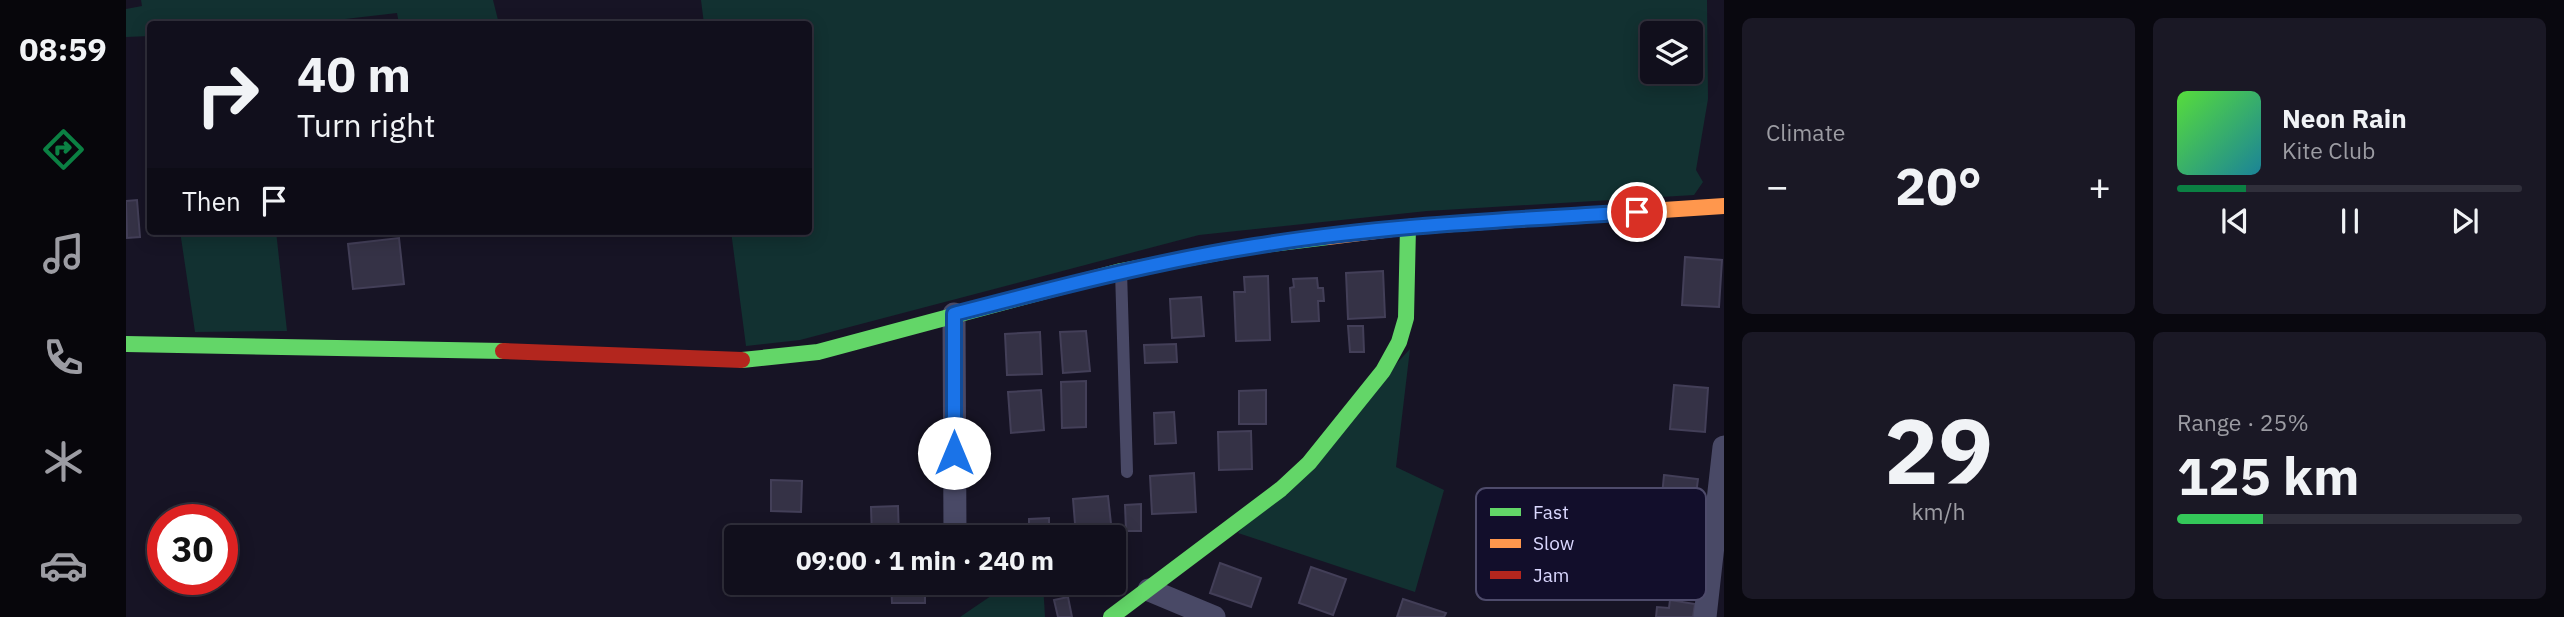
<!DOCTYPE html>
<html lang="en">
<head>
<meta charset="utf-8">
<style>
	:root { --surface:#110f1c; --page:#1a1825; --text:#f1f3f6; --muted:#9c9ca3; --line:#302f3b; --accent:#0b8043 }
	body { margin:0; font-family:"IBM Plex Sans",sans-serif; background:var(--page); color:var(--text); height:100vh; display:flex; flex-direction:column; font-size:26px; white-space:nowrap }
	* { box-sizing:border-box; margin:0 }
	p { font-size:23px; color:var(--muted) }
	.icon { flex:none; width:38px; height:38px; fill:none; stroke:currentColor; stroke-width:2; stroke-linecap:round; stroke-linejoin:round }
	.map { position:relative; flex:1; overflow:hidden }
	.sheet { display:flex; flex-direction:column; gap:18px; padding:18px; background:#09080f; width:840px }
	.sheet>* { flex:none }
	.banner { position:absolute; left:21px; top:21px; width:665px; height:214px; border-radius:7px; box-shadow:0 4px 18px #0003,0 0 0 2px var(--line); background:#110f1c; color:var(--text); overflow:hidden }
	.fabs { position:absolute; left:1514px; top:21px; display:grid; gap:14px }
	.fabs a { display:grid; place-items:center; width:63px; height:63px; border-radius:7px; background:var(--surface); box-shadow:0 4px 18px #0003,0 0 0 2px var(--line); font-size:35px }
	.speed { position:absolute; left:21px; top:504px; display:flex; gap:14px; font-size:35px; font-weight:700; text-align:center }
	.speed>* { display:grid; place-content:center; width:91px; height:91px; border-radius:50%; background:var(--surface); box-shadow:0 4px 18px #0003,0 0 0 2px var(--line); line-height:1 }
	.speed .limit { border:10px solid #d22; background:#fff; color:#111 }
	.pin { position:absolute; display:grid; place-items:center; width:60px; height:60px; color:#fff; margin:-30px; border:4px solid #fff; border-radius:50%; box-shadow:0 2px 7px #0007 }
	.me { position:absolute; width:77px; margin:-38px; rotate:0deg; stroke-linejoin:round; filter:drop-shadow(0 0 5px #0008) }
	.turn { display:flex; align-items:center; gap:24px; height:147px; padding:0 35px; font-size:32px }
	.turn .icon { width:91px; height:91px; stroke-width:2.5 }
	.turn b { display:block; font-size:49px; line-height:60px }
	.then { display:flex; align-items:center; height:66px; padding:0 35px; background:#0003; gap:14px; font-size:26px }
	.big { font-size:52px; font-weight:700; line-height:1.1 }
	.sheet .widget { flex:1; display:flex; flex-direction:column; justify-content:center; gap:10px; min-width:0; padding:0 24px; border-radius:10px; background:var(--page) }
	.sheet .dial { align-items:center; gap:0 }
	.dial b { font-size:91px; line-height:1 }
	.song { display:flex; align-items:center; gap:21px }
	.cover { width:84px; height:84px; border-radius:10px; background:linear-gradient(135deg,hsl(110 70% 55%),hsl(190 70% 35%)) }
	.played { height:7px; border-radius:4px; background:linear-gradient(90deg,var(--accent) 20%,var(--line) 20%) }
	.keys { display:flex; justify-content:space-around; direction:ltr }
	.heat { display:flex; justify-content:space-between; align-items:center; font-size:38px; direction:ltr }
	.charge { height:10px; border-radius:5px; background:linear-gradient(90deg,#34c759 25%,var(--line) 0) }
	.sheet .tiles { flex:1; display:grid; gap:18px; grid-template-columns:repeat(2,1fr) }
	.trip { position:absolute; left:598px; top:525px; width:402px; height:70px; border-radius:7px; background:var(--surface); box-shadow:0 4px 18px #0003,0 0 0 2px var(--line); font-weight:700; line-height:70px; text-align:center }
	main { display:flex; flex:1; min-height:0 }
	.tab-bar { display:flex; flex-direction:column; width:126px; justify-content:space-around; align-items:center; background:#07060b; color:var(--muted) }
	.tab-bar .icon { width:49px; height:49px }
	.tab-bar .active { color:var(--accent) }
	.tab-bar b { font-size:32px; color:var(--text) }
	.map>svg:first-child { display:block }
	.green { fill:#123131; fill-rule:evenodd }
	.building { fill:#353246; stroke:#433f58; stroke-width:2 }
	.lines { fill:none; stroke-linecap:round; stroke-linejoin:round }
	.lane { stroke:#494966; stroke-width:12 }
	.street { stroke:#494966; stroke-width:23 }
	.fast { stroke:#63d668; stroke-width:16 }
	.slow { stroke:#ff974d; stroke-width:16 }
	.jam { stroke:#b3261e; stroke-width:16 }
	.route-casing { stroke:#114b97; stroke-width:18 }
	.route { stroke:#1a73e8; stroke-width:12 }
	.key { fill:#120e2b; stroke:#4e4b6b; stroke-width:2 }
	.key-label { font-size:19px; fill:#dbd8ff }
</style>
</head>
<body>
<main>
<nav class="tab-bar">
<b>08:59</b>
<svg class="icon active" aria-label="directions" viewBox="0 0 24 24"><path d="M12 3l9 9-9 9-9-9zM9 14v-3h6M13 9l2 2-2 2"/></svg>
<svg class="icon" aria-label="music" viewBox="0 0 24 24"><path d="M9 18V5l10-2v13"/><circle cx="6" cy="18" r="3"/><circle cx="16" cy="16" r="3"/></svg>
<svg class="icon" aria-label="phone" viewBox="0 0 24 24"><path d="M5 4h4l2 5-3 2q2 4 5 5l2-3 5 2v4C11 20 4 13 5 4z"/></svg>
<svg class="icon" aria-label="climate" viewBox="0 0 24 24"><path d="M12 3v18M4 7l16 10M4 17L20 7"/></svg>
<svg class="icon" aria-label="car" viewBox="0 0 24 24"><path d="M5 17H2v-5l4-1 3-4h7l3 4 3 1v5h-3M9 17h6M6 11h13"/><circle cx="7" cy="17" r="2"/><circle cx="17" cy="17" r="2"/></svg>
</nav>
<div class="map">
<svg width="1598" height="617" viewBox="0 0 1598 617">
	<rect width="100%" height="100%" fill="#171425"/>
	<g class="green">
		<path d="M15,0H367L373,24H273L271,13L176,24H24V36L0,37V9L16,6Z"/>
		<path d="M575,0H1581L1582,99L1570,170L1577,182L1568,195L1301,211L1073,235L674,340L620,346L605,231H682V24H578ZM1526,33H1564V72H1526Z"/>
		<path d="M54,231H150L161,331L69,332Z"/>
		<path d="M1284,349L1270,467L1318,490L1289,592L1112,533Z"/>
		<path d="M884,583H917L919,617H834Z"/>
	</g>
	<g class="building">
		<path d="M11,200L14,237L1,238L0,201Z"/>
		<path d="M273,238L278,284L227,289L222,244Z"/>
		<path d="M1559,257L1596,260L1593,307L1556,305Z"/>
		<path d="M1257,271L1259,317L1222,319L1220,273Z"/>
		<path d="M1142,276L1144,340L1110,341L1108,292H1119L1118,277Z"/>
		<path d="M1191,278L1192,288H1197L1198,301H1192L1193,321L1166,322L1164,288L1168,287L1167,279Z"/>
		<path d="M1075,297L1078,336L1046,338L1044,299Z"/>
		<path d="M1222,326H1237L1238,352H1224Z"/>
		<path d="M960,331L964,371L937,373L934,332Z"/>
		<path d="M914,332L916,374L881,375L879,334Z"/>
		<path d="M1050,344L1051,362L1019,363L1018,345Z"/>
		<path d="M960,381V427L936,428L935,382Z"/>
		<path d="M1548,385L1582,388L1579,432L1544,429Z"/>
		<path d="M915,390L918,430L885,433L882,392Z"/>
		<path d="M1140,390V424H1113V391Z"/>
		<path d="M1048,412L1050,443L1029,444L1028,413Z"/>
		<path d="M1125,431L1126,469L1093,470L1092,432Z"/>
		<path d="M1068,473L1070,512L1026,514L1024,476Z"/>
		<path d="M1538,475L1572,479L1568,510L1535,506Z"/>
		<path d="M645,480L676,481L675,512L645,511Z"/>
		<path d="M982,496L986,533L950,536L947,499Z"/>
		<path d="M1015,504V531H1000L999,505Z"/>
		<path d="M772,506L773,537H746L745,507Z"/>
		<path d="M923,518V534L903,533V519Z"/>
		<path d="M1094,563L1135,578L1125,607L1084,593Z"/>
		<path d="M1185,567L1220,579L1207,615L1173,603Z"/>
		<path d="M765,583H799V603H766Z"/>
		<path d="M942,597L946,617H932L928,600Z"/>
		<path d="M1277,599L1320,613L1318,617H1271Z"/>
		<path d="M1544,600L1569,604L1567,617H1530L1531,607L1543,608Z"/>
	</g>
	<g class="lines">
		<path class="lane" d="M995,271L1001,472"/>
		<g class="street">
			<path d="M828,314L829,537"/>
			<path d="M1023,590L1088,617"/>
			<path d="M1579,617L1598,447"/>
		</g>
		<g class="fast">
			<path d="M0,344L377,351"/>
			<path d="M616,360L692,352L995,271L1129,246L1202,237"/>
			<path d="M985,617L1155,489L1183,463L1257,371L1273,342L1280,318L1282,227"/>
		</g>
		<path class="slow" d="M1202,237L1282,227L1598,206"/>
		<path class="jam" d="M377,351L616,360"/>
	</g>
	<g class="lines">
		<defs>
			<path id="route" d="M828,453V314C928,288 1027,262 1129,246C1256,225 1384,220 1511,212"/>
		</defs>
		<use href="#route" class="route-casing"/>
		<use href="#route" class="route"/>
	</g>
	<rect x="1350" y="488" width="230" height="112" rx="10" class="key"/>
	<rect x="1364" y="508" width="31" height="8" fill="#63d668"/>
	<rect x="1364" y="539" width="31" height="9" fill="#ff974d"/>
	<rect x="1364" y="571" width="31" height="8" fill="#b3261e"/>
	<g class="key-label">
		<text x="1407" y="519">Fast</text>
		<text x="1407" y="550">Slow</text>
		<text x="1407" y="582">Jam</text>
	</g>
</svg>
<div class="fabs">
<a><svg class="icon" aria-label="layers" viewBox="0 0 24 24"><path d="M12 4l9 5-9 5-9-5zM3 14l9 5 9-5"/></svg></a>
</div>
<div class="speed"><div class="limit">30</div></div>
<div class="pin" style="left:1511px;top:212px;background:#d93025"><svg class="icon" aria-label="arrive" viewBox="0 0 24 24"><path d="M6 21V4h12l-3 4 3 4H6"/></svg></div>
<svg class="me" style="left:828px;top:453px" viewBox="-20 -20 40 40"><circle r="19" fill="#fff"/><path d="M0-13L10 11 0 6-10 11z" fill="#1a73e8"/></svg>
<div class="trip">09:00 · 1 min · 240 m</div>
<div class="banner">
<div class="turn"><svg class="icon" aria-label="right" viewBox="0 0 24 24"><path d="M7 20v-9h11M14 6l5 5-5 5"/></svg><div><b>40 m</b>Turn right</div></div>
<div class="then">Then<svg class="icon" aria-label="arrive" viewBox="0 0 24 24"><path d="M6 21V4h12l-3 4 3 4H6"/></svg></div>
</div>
</div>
<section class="sheet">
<div class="tiles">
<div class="widget"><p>Climate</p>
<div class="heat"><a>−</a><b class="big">20°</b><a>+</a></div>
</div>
<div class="widget">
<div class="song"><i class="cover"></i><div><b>Neon Rain</b><p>Kite Club</p></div></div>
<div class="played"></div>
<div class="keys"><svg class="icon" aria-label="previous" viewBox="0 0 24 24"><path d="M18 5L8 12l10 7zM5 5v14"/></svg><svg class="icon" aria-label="pause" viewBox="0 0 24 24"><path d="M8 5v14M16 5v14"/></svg><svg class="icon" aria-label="next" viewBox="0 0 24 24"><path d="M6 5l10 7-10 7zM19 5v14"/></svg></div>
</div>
<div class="widget dial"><b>29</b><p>km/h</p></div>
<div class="widget"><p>Range · 25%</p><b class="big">125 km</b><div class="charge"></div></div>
</div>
</section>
</main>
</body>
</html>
